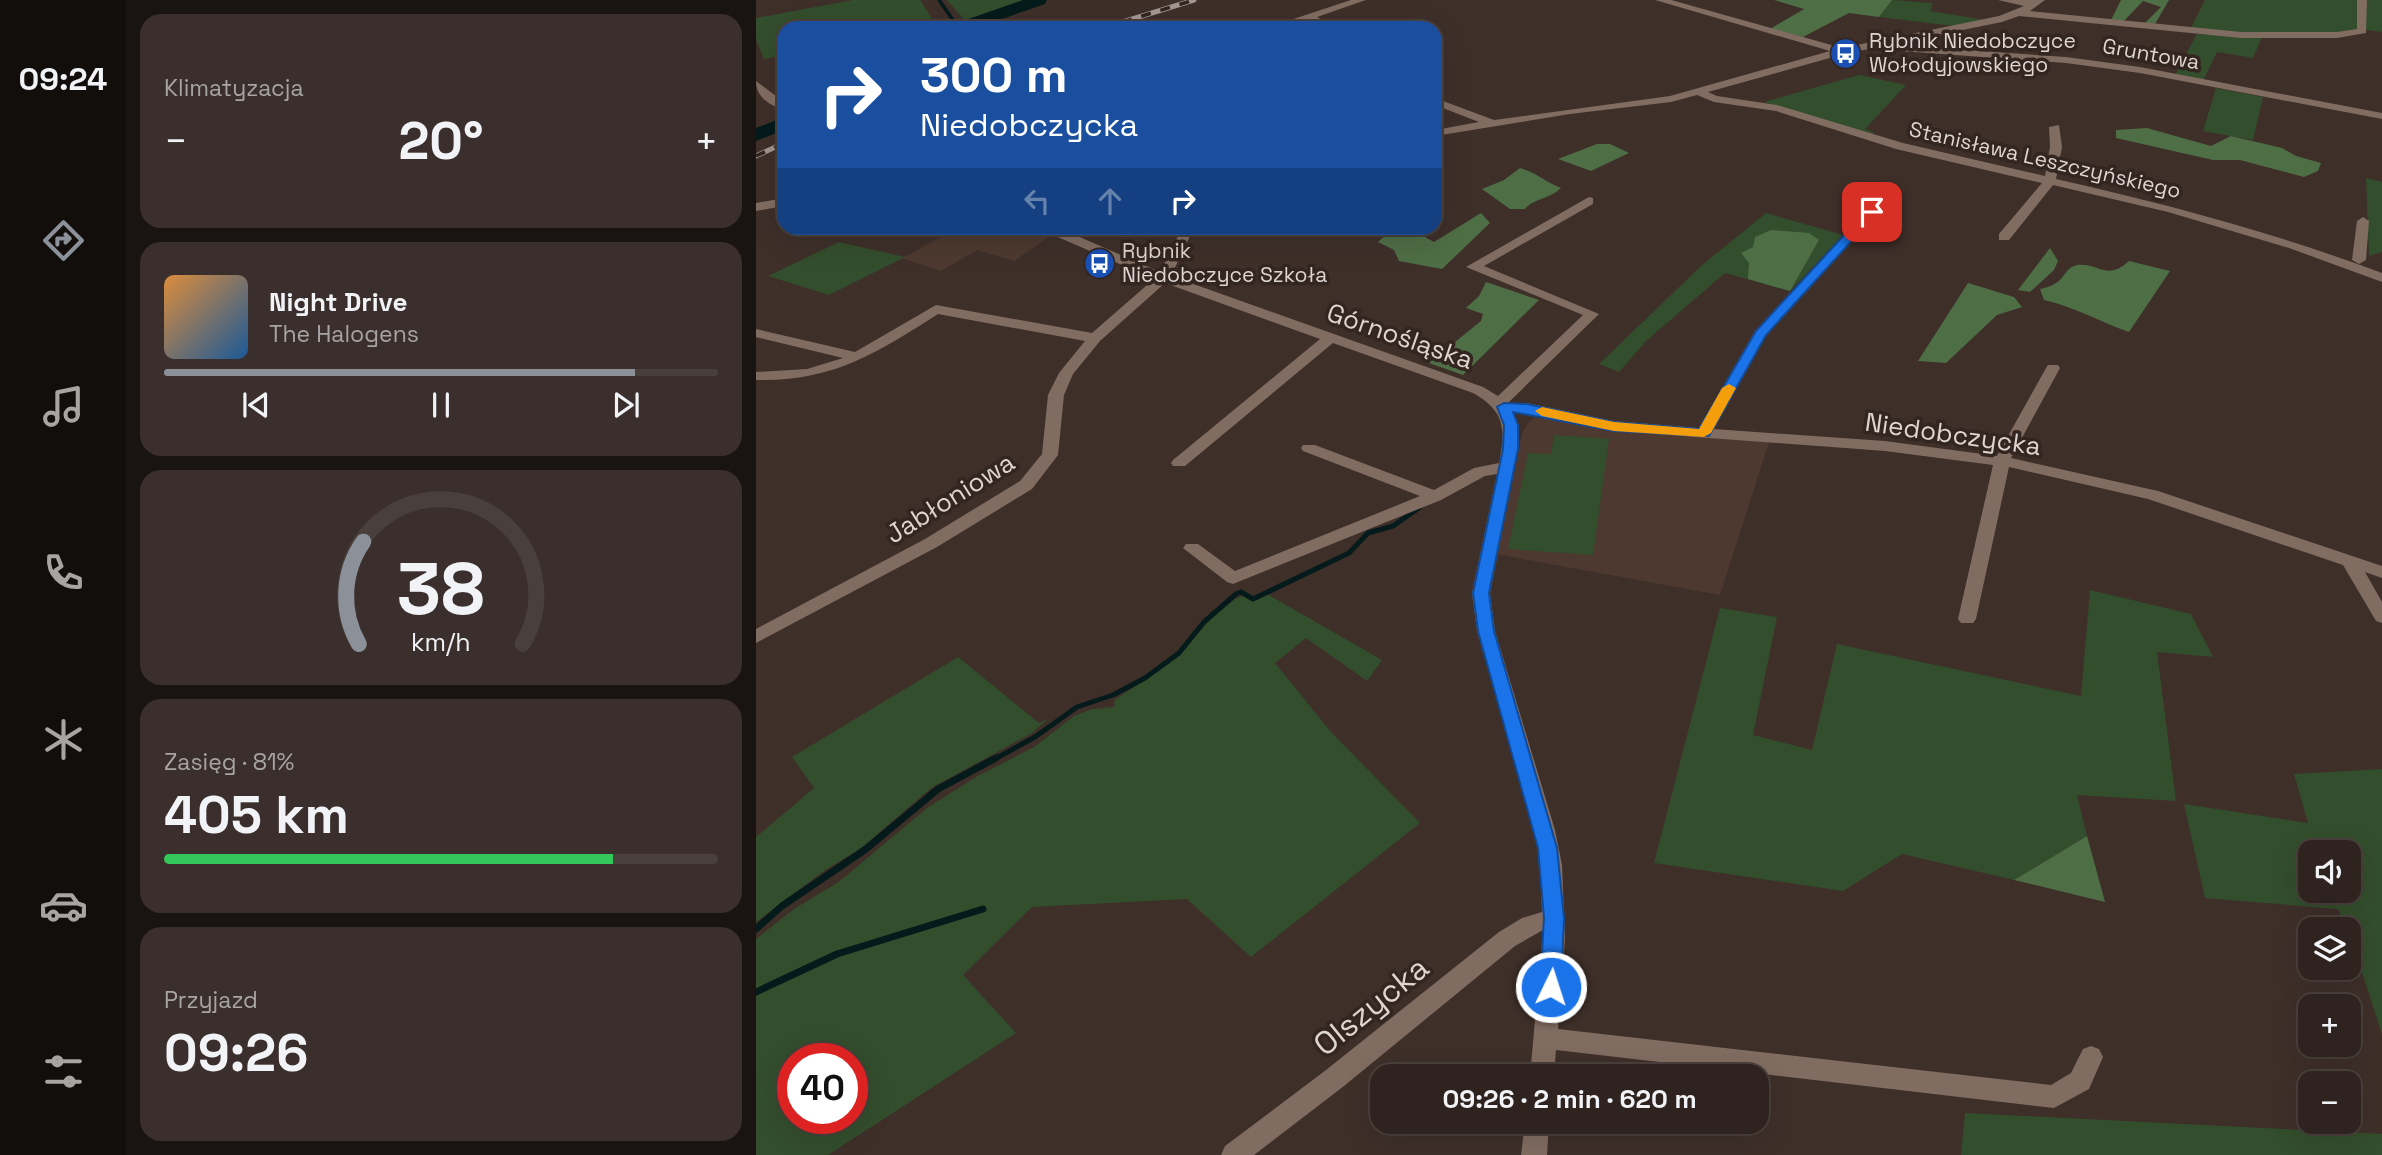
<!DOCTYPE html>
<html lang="pl">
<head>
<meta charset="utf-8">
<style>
	:root { --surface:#2e231f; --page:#3a2f2c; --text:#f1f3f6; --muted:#a7a4a4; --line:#49403d; --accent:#8c9099 }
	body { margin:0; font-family:"Space Grotesk",sans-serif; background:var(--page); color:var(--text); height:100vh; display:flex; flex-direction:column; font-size:26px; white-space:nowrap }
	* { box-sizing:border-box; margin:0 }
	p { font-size:23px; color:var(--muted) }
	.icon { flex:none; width:38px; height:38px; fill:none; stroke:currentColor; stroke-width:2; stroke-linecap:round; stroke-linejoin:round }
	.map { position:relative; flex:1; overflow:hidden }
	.details { display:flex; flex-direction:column; gap:14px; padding:14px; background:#191311; width:630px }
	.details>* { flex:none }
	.banner { position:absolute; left:21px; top:21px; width:665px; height:214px; border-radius:21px; box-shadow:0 7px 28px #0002,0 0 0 2px var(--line); background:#1a4fa0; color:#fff; overflow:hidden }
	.controls { position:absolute; left:1542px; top:840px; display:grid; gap:14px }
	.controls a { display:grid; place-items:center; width:63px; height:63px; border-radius:14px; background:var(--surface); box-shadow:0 7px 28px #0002,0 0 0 2px var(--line); font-size:35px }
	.speed { position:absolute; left:21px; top:1043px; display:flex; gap:14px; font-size:35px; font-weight:700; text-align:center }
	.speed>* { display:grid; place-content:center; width:91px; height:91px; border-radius:50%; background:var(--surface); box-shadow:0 7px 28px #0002,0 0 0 2px var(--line); line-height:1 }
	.speed .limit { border:10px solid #d22; background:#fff; color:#111 }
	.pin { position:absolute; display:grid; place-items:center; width:60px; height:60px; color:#fff; margin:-30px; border-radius:14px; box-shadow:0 4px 10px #0006 }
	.me { position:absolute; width:77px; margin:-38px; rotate:4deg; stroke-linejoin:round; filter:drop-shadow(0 0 5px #0008) }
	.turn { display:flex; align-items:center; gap:24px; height:147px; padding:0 28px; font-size:32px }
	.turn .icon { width:91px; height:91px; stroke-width:2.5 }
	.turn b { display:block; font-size:49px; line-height:60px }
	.lanes { display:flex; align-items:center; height:66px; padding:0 28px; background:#0003; justify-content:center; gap:35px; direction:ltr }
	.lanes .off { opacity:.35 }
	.big { font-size:52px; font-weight:800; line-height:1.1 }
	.details .card { flex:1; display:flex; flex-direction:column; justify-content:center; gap:10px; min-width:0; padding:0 24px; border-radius:21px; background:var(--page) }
	.details .dial { align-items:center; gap:0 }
	.dial svg { height:182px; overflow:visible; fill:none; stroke:var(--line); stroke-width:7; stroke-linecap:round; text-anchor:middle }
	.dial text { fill:var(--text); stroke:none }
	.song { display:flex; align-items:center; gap:21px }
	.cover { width:84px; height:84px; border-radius:10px; background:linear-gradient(135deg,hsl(30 70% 55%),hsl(210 70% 35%)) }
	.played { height:7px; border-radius:4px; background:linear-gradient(90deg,var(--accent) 85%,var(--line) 85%) }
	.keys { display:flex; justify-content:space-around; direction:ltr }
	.heat { display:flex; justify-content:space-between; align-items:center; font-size:38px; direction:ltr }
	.charge { height:10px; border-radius:5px; background:linear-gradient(90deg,#34c759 81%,var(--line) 0) }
	.trip { position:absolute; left:614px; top:1064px; width:399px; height:70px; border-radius:21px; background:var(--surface); box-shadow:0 7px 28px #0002,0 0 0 2px var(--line); font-weight:800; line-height:70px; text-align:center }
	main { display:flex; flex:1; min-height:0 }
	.dock { display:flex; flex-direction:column; width:126px; justify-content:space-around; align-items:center; background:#120e0c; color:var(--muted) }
	.dock .icon { width:49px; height:49px }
	.dock .on { color:var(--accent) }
	.dock b { font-size:32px; color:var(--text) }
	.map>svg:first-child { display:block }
	.built { fill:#4d3930 }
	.green { fill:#334e2c; fill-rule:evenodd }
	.forest { fill:#4e6e46 }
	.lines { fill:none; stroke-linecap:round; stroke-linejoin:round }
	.stream-far2 { stroke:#041a1b; stroke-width:3.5 }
	.stream-far1 { stroke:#041a1b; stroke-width:5 }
	.stream { stroke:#041a1b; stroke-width:7 }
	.river { fill:#041a1b; fill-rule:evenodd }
	.minor { fill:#816c61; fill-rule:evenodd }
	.rail-casing { stroke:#a19691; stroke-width:5 }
	.rail { stroke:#332520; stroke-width:3.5; stroke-dasharray:10; stroke-linecap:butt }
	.route { fill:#1a73e8; stroke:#114b97; stroke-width:2 }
	.slow { fill:#f59e0b }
	.labels { text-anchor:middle; stroke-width:7; stroke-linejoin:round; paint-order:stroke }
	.far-poi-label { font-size:21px; fill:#ded5d1; stroke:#332520; text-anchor:start }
	.far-street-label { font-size:21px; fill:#ded5d1; stroke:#332520 }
	.street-label { font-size:26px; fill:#ded5d1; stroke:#332520 }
	.near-street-label { font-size:32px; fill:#ded5d1; stroke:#332520 }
</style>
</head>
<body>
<main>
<nav class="dock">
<b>09:24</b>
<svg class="icon on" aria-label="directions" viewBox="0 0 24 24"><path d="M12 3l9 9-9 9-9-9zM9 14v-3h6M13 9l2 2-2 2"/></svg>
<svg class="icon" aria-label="music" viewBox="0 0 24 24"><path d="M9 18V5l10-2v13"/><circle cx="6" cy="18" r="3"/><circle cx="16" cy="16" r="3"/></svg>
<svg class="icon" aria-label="phone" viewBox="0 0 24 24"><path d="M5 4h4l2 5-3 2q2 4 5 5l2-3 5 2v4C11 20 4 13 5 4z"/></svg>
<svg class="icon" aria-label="climate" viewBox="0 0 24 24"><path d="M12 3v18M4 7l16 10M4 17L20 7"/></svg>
<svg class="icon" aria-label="car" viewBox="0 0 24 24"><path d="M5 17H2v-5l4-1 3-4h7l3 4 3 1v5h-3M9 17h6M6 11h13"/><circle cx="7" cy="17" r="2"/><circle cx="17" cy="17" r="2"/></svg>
<svg class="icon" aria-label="filters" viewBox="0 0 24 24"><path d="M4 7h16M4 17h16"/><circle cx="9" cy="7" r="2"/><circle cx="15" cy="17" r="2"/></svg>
</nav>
<section class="details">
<div class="card"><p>Klimatyzacja</p>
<div class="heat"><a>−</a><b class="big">20°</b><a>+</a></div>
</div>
<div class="card">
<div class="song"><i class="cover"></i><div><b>Night Drive</b><p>The Halogens</p></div></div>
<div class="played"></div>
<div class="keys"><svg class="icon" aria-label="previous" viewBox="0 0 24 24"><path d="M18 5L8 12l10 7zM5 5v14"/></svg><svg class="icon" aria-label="pause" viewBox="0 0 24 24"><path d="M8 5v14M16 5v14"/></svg><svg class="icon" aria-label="next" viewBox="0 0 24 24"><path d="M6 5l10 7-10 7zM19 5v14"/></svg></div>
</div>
<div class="card dial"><svg viewBox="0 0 100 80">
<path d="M14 69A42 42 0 1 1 86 69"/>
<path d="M14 69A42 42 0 0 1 16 24" stroke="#8c9099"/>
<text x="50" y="56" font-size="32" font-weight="700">38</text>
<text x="50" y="72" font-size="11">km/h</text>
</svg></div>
<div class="card"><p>Zasięg · 81%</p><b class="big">405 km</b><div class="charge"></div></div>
<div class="card"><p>Przyjazd</p><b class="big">09:26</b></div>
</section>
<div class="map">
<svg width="1626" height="1155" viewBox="0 0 1626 1155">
	<rect width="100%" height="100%" fill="#3e2f29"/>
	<g class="built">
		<path d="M202,228H215L246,235L252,231L266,233L275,229L293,237L258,261L221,250L185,271L146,258Z"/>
		<path d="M778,418H790L855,431L1013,442L964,595L740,554L766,434L772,423Z"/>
	</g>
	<g class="green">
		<path d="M97,0H164L181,26L28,28V55L8,59L0,39V18Z"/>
		<path d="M191,0H273L210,22Z"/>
		<path d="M1136,0L1177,3L1174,11L1229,20L1198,26L1123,17Z"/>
		<path d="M1449,0H1602L1601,30L1593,34H1485L1435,28Z"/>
		<path d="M1609,0H1626V32L1610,30Z"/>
		<path d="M1441,34L1506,37L1497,58L1461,52L1447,81L1419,75Z"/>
		<path d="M1103,75L1150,85L1109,129L1119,133L1114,134L1008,102Z"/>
		<path d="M1460,88L1507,97L1497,140L1447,131Z"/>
		<path d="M1610,178L1626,182V252L1613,256Z"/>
		<path d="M1010,213L1087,235L1034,291L969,273L890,341L863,372L843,364L945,266Z"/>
		<path d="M83,242L149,257L73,295L12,276Z"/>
		<path d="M798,435L853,439L837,555L752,549L772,453L795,454Z"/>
		<path d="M1334,590L1435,614L1457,657L1401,652L1420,801L1321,795L1331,836L1258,880L1146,854L1087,891L898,863L964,608L1021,617L997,735L1056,750L1081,644L1325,696Z"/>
		<path d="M511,594L626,660L611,681L550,638L519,663L575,732L664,823L495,957L431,899L276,907L207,975L260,1033L72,1155H0V939L38,909L84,881L171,808L220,777L278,747L318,716L336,709L358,707L359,700L422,657L456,617L479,599L487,596L497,600ZM37,1059H96V1118H37Z"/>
		<path d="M202,657L283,723L293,718L276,733L175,788L104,849L69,870L0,922V837L58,788L36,757Z"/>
		<path d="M1626,769V1034L1592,929H1590L1582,909L1449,898L1428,804L1552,823L1538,774ZM1554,852H1592V891H1554Z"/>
		<path d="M1209,1113L1626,1134V1155H1205Z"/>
	</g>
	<g class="forest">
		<path d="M1018,0H1136L1123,17L1093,13L1047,37L1014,29L1048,9Z"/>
		<path d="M1365,0H1413L1399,24L1389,23L1405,7L1387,1L1368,21L1355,20Z"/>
		<path d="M1391,128L1455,146L1475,136L1526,148L1540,156L1565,163L1562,171L1548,177L1484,160H1457L1360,138V130Z"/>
		<path d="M841,144H854L873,153L835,171L802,159Z"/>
		<path d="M764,168C779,172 790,182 805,188C792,200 778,198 769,209H754L726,189L748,180Z"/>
		<path d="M725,213L734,223L686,269L643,261L638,250L622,242C646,219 653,228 678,242Z"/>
		<path d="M1015,230L1053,233L1063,240L1034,291L992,279L993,263L985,253L997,247L999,237Z"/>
		<path d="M1294,248L1302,261L1298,270L1274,292L1262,290Z"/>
		<path d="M1373,261L1414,271L1373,332C1344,322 1317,306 1288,300L1284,289C1289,288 1296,286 1300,283C1308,279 1310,267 1321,265C1343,262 1350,282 1373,261Z"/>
		<path d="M730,282L783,300L707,375L673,363L725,321L727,314L710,308L723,296Z"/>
		<path d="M1212,283L1258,297L1266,307L1241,315L1190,363L1162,361Z"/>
		<path d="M1331,836L1349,902L1258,880Z"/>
	</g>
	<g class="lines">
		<g class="stream-far2">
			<path d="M183,0L197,20"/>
			<path d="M200,25L202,28"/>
			<path d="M6,132L11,133"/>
		</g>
		<path class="stream-far1" d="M237,760L279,737L321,707L357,695L389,678L423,653L448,622L480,594L485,592L497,599L593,553L612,533L637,526L663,508"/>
		<g class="stream">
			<path d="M0,929L26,906L110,849L182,789L240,758"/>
			<path d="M0,992L81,954L227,909"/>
		</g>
		<g class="river">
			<path d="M267,0H291L289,4L220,28H195L198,24Z"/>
			<path d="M28,117V130L0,141V128Z"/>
		</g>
		<g class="minor">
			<path d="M595,0H610L561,17L580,28H567L552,20L526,28H510Z"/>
			<path d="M899,0H915L1086,48L1243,16L1268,6L1242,0H1289L1274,11L1485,32H1581L1601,29V0H1611L1610,33L1581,38H1485L1263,16L1246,22L1088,54L952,92L961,96L1021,105L1147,143L1289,176L1294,147L1293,127L1303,125L1306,147L1300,179C1411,204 1519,233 1626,273V282L1533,248L1412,212L1297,185L1253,240H1243V234L1286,183L1140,149L1020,111L958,102L941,95L915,102L814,114L679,136V130L723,122L679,105V98L738,120L914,96L1074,51Z"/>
			<path d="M1135,45L1310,57L1384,67L1626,113V119L1384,73L1310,63L1131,50L1130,48Z"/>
			<path d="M0,81L28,102V110C13,105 0,97 0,81Z"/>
			<path d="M679,196L684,198V204L679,205Z"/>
			<path d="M833,197L837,198V204L728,266L843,314L752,403H771L858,421L943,428L999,331L1112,209H1120V215L1010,336L958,429L1129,441L1241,456L1290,368L1292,365H1302L1304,368L1255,458L1402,491L1626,566V578L1609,572L1626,602V623L1620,621L1587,565L1392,499L1253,467L1220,619L1217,623H1205L1202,619L1237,465L1129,451L858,431L756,412L762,429V449L734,593L739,631L799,830L806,865L809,939L802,1029L1295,1085L1315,1073L1327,1049L1335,1046L1343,1049L1347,1057L1333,1089L1298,1108L800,1050L798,1076H774L787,930L759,946L588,1086L498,1155H465L469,1146L570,1070L743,932L766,918L786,912L784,865L779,830L721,631L716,593L741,474L729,476L685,500L477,584L471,582L427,548L430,544H442L479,571L664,496L547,451L545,448L547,445H559L678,490L718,468L743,463C750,429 749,411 717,393L577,343L429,466H417L415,463L417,460L564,339L409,283L344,341L317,374L308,395L302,455L276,489L181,547L0,643V629L169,539L264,481L286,454L292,395L303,373L329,341L182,314C121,353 76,382 0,380V372L51,369L87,358L0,337V329L99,352L180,305L336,333L398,279L288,231L287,228H303L404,272L422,236L419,228H431L434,236L415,276L727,387L742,396L827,315L710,267Z"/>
			<path d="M28,198V206L0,211V203Z"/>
			<path d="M1607,217L1613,221L1610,260L1603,264L1596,260L1601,221Z"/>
			<path d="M769,1122H793L791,1155H765Z"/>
		</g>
		<defs>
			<g id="rail">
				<path d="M347,28L438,0"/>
				<path d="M0,156L28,143"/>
			</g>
		</defs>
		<use href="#rail" class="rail-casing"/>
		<use href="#rail" class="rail"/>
	</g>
	<path class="route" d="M1112,209L1122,212L1010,335L953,436L858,431L757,412L762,425V449L733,593L738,631L801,848L808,918L805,987L802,993L795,996L787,993L784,987L788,918L782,848L722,631L717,593L747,449L748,425L741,407L748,403L771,404L858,422L943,429L1000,331Z"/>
	<path class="slow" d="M973,384L980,388L955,433L948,437L858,431L786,416L779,411L786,407L858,422L943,429L966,388Z"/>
	<defs>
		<symbol id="bus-disc" viewBox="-11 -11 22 22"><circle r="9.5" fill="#1a4fb4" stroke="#332520"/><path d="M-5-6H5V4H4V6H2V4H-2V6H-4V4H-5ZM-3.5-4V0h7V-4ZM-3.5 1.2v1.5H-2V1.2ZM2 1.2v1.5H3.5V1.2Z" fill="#fff"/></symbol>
	</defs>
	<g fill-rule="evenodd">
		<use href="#bus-disc" x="1072" y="36" width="35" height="35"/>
		<use href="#bus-disc" x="326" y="246" width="35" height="35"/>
	</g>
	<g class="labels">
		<g class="far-poi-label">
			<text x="1113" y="48">Rybnik Niedobczyce<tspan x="1113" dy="24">Wołodyjowskiego</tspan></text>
			<text x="366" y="258">Rybnik<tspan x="366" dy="24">Niedobczyce Szkoła</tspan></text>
		</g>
		<g class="far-street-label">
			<text transform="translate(1395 54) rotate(10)" y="7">Gruntowa</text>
			<text transform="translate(1289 160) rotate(13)" y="7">Stanisława Leszczyńskiego</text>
		</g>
		<g class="street-label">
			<text transform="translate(644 336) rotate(19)" y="9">Górnośląska</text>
			<text transform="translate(1197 434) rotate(8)" y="9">Niedobczycka</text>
			<text transform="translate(194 498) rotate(-32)" y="9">Jabłoniowa</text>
		</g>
		<g class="near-street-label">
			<text transform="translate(615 1006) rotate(-39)" y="11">Olszycka</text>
		</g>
	</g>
</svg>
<div class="controls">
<a><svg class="icon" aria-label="sound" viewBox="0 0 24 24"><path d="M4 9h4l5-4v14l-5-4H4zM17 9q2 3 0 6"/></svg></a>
<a><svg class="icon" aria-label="layers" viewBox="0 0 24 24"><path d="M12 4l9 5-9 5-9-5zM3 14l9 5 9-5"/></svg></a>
<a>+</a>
<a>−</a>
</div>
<div class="speed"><div class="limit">40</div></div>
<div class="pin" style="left:1116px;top:212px;background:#d93025"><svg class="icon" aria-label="arrive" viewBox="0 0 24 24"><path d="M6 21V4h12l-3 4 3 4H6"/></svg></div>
<svg class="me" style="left:795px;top:987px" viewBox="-20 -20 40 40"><circle r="17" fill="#1a73e8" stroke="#fff" stroke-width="3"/><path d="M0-11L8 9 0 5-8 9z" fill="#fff"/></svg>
<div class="trip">09:26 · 2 min · 620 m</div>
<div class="banner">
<div class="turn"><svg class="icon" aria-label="right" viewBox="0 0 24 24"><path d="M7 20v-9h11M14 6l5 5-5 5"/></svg><div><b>300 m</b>Niedobczycka</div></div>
<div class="lanes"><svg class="icon off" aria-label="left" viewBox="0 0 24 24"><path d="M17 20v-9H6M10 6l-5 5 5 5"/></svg><svg class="icon off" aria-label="ahead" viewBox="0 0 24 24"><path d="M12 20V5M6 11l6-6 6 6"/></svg><svg class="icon" aria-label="right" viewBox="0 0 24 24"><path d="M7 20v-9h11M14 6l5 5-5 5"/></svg></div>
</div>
</div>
</main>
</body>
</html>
